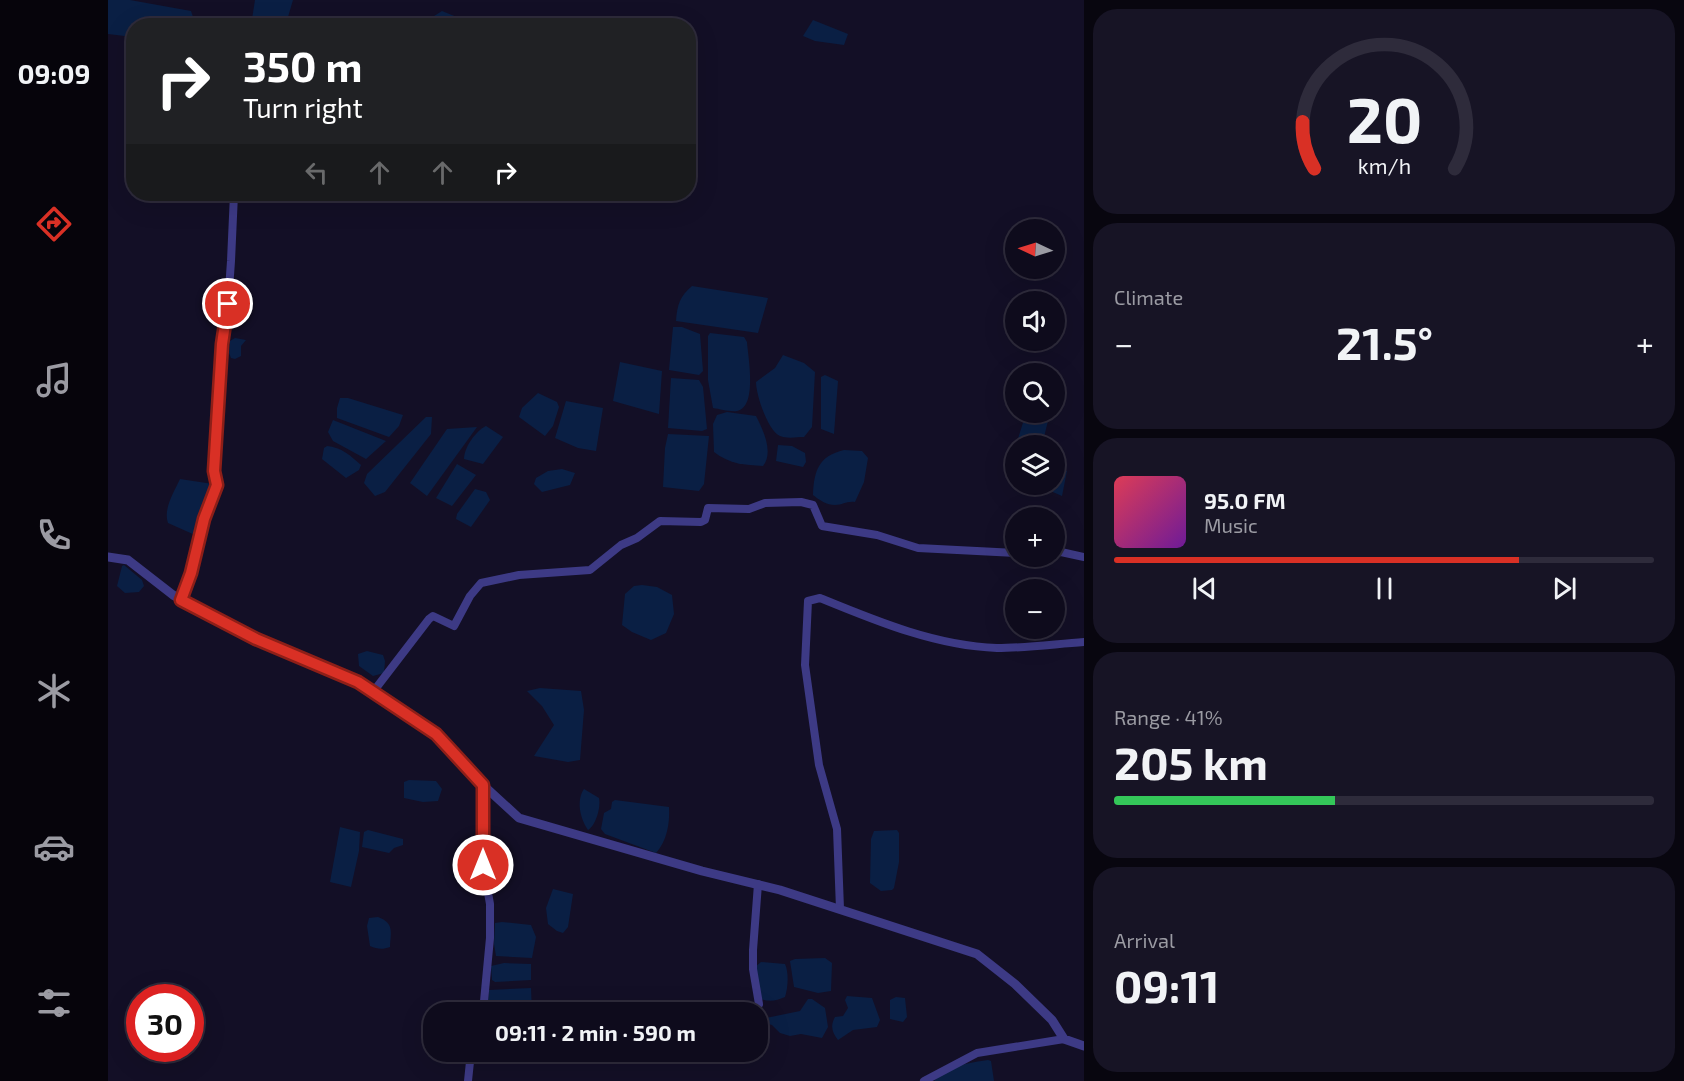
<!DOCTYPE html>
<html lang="en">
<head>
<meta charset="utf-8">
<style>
	:root { --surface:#0e0b1c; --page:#171425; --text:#f1f3f6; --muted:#9b9ba3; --line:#2e2b3b; --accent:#d93025 }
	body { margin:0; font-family:"Exo 2",sans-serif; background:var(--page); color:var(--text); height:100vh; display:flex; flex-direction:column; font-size:22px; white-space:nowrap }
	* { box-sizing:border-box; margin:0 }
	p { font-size:20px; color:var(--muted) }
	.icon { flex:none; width:33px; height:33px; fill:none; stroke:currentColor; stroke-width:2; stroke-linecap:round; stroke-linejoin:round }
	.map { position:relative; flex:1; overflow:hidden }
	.side { display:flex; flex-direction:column; gap:9px; padding:9px; background:#08060f; width:600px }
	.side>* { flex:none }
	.banner { position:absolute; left:18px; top:18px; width:570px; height:183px; border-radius:24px; box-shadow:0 6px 24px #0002,0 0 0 2px var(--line); background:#202124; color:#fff; overflow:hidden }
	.needle { width:39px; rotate:274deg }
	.tools { position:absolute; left:897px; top:219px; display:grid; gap:12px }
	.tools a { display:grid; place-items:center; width:60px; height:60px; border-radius:50%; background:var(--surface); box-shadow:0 6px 24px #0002,0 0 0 2px var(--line); font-size:30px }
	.speed { position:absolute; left:18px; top:984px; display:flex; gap:12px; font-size:30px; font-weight:700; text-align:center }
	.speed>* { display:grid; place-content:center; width:78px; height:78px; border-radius:50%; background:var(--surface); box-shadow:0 6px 24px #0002,0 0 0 2px var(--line); line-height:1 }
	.speed .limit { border:9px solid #d22; background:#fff; color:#111 }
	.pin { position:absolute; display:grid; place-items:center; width:51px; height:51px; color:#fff; margin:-26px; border:3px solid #fff; border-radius:50%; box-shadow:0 2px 6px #0007 }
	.me { position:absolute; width:66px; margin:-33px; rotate:0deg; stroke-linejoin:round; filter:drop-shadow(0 0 4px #0008) }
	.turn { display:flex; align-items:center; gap:21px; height:126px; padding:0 18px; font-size:27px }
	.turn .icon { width:78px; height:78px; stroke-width:2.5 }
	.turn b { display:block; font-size:42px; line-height:51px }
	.lanes { display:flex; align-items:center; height:57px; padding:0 18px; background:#0003; justify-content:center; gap:30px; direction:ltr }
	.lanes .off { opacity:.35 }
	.big { font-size:45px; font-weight:700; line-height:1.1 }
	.side .card { flex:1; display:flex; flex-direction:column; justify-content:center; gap:9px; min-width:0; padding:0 21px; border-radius:24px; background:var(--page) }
	.side .dial { align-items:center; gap:0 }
	.dial svg { height:156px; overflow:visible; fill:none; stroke:var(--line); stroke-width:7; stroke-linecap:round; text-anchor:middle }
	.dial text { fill:var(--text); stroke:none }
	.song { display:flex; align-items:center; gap:18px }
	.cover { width:72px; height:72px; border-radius:9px; background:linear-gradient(135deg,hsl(350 70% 55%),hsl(280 70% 35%)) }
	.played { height:6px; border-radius:3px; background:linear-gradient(90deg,var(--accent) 75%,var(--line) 75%) }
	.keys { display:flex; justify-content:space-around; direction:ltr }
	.heat { display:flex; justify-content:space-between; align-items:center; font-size:33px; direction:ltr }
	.charge { height:9px; border-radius:4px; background:linear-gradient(90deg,#34c759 41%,var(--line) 0) }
	.trip { position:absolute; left:315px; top:1002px; width:345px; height:60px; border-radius:24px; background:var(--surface); box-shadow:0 6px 24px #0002,0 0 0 2px var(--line); font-weight:700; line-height:60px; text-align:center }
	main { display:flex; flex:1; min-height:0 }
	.tabs { display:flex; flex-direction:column; width:108px; justify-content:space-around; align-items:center; background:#06040b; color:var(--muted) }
	.tabs .icon { width:42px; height:42px }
	.tabs .current { color:var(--accent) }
	.tabs b { font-size:27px; color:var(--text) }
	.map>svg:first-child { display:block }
	.water { fill:#0a1f44 }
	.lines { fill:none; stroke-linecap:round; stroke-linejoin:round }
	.minor { stroke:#3d3a85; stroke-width:8 }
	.tertiary { stroke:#3d3a85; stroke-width:9 }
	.route-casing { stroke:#8d1f18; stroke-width:15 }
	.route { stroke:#d93025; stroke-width:10 }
</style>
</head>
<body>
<main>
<nav class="tabs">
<b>09:09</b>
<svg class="icon current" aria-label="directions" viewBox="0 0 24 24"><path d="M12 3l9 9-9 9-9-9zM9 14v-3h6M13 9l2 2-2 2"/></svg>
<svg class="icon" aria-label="music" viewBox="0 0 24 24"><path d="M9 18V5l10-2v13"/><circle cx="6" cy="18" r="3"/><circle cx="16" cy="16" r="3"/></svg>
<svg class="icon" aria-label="phone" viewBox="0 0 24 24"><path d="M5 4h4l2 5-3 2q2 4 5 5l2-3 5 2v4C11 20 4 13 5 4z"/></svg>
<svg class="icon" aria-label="climate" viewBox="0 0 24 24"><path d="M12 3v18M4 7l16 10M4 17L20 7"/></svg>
<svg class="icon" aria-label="car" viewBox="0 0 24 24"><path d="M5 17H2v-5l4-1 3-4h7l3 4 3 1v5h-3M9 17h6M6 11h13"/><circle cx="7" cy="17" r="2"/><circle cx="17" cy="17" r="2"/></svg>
<svg class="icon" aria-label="filters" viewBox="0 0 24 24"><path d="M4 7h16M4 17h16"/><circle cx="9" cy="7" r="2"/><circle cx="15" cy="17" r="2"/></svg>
</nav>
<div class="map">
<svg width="976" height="1081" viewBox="0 0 976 1081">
	<rect width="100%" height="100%" fill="#130f26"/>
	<g class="water">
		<path d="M0,0H22L83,11L85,17L84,25L26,26L25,37L0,34Z"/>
		<path d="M147,0H185L180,17L175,25H153L144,19Z"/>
		<path d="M334,11L361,22L360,25H320L323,18Z"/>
		<path d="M705,20L740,34L736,45L707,41L695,36Z"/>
		<path d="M266,194H297L298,202H267Z"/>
		<path d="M584,286L660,298L650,333L568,321C569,305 572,296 584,286Z"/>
		<path d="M565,327H574L592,334L595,371L591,375L561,370Z"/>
		<path d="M602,333L636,337L639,342C640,357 650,407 629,411C622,412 612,409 605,408L600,380V336Z"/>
		<path d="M127,338L138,340L133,346V356L127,359L123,358L121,353L122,341Z"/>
		<path d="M675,355L696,363L707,372L704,427L696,437C689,437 679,439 672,436C660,431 648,395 648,382L667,368Z"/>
		<path d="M512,362L554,371L551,414L505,401Z"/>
		<path d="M717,375L730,381L726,434L713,429V377Z"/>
		<path d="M563,378L591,380L595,387L599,429L594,431L560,428Z"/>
		<path d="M430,393L449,402L451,407L445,426L437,436L411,417L414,408Z"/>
		<path d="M232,398H240L295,415L291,426L281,437L229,418V408Z"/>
		<path d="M458,401L495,408L488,451L470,448L447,438Z"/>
		<path d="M619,412L648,416C655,430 666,452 655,466C637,465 621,464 606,452L605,424L609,415Z"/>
		<path d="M918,413H942L934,445H908Z"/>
		<path d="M318,417H324L323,434L277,492L267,496L256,483L259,474Z"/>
		<path d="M225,420L278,441L258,459L225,441L220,432Z"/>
		<path d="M378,426L395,437L375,464L356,459C356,447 368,431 378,426Z"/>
		<path d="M369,427L319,496L302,483L339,429Z"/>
		<path d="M560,434L601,436L596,484L591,491L555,487L557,448Z"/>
		<path d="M670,445L684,446L697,453L698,462L695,467L668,461Z"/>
		<path d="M219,446C233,447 243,456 253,465L251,470L238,478L214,459L216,448Z"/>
		<path d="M736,450L754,451L760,458L756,482L747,502C738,501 735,505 727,505C719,505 711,500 705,495C706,470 711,456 736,450Z"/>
		<path d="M349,464L368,475L344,506L328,498Z"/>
		<path d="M947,467L959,471L954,496L931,486L932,485L946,484Z"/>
		<path d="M454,469L467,473L462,485L434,492L426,484L428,478L440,471Z"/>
		<path d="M72,479L105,484V488L94,512L87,535L60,523C55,509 66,492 72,479Z"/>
		<path d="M367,489L378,492L382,500L363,527L348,519L349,514Z"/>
		<path d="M16,565L34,580L36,586L31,592L17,593L9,586L14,566Z"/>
		<path d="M534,585L549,587L564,595L566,614L558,633L543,640L524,632L514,625L517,594L526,586Z"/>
		<path d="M259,651L275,655L277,661L276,673L265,676L251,666L250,654Z"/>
		<path d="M432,688L473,691L476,710L472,760L460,762L426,756L446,725L434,706L419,691Z"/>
		<path d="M301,780L328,781L334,789L330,801L315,802L296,798V782Z"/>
		<path d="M476,789L491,798C493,807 488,825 480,830C472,819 468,800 476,789Z"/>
		<path d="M507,800L561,807C562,823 559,841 548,853L497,834L493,829L496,813L503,809L504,802Z"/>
		<path d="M232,827L252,832L251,851L243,887L222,882Z"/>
		<path d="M260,830L295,839V845L286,848L281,853L254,847L256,832Z"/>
		<path d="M789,830L791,833V862L786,888L784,890L773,891L762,883L763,839L766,831Z"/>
		<path d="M445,889L465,894L460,927L455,933L449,931L440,924L438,908Z"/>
		<path d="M270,917C286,923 283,931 282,947C274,950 269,949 262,946L259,926L261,918Z"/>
		<path d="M394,922L423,925L428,937L424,958L388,956L386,944L387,923Z"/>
		<path d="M717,958L724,963L723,991L710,993L686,987L682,961L687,959Z"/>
		<path d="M653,962L677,964C681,973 680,987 677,997C668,1001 662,1002 652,999L647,967Z"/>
		<path d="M396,963L423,964V980L387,982L384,980L383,966Z"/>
		<path d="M423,988L424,1012H379L381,990Z"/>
		<path d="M739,996L764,998L772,1020L769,1027L745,1030L730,1040C724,1032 722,1026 727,1017L735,1016L740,1008L737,1000Z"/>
		<path d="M788,997L797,998L799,1017L795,1022L782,1019V1000Z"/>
		<path d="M700,999H704L717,1008L720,1027L714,1038L693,1034L682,1036L672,1033L664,1025L657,1023L658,1018L692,1011Z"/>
		<path d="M880,1060L883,1061L886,1081H826C837,1067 863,1062 880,1060Z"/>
	</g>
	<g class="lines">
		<g class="minor">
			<path d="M946,553L953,552L976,557"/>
			<path d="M73,600L83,573L96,519L109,485L106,471L114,344L120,304L123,261L126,194"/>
			<path d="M265,692L321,619L325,616L346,626L362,596L373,583L411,575L482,570L513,545L529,538L552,521L593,522L597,520L600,508L641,509L657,503L693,502L705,505L714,526L769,535L810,548L908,553"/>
			<path d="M650,884L645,950V969L651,1004"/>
			<path d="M732,909L729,829L711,765L697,665L700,601L712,598C768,621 828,646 889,648C918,648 947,644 976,642"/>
			<path d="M375,1012L382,938V904L375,865V785"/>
			<path d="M360,1081L363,1052"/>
			<path d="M816,1081L869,1053L956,1039"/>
		</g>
		<path class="tertiary" d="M0,557L20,560L65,595L104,617L148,639L250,682L328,734L375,785L411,818L594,871L672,890L869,954L907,984L944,1020L956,1039L976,1046"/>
	</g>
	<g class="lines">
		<defs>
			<path id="route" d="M120,304L114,344L106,471L109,485L96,519L83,573L73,600L148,639L250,682L328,734L375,785V865"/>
		</defs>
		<use href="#route" class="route-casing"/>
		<use href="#route" class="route"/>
	</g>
</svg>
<div class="tools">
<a><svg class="needle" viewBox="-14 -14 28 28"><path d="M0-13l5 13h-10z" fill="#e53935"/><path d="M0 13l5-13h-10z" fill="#9b9ba3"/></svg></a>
<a><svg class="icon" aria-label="sound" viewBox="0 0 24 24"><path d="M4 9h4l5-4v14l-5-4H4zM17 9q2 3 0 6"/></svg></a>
<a><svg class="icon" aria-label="search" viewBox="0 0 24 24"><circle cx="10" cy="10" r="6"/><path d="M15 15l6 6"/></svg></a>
<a><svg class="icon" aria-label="layers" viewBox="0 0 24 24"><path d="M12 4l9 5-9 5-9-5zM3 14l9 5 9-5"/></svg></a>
<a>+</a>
<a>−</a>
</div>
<div class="speed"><div class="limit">30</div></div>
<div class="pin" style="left:120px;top:304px;background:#d93025"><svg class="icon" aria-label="arrive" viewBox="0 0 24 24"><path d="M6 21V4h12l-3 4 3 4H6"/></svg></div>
<svg class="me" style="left:375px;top:865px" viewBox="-20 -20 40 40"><circle r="17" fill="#d93025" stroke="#fff" stroke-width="3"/><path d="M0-11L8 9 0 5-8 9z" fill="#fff"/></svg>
<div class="trip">09:11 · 2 min · 590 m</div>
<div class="banner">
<div class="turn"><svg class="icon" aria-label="right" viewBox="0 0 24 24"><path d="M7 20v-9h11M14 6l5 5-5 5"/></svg><div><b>350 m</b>Turn right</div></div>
<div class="lanes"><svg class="icon off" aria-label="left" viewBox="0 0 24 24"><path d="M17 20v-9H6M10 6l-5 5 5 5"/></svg><svg class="icon off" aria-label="ahead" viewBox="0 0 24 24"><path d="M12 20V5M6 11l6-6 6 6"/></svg><svg class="icon off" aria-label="ahead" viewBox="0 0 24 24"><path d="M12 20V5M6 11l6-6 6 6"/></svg><svg class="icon" aria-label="right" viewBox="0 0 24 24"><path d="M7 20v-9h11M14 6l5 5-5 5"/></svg></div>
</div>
</div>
<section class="side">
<div class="card dial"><svg viewBox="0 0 100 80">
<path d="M14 69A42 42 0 1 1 86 69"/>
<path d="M14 69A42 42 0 0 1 8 45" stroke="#d93025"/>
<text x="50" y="56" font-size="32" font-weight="700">20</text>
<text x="50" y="72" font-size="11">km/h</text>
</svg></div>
<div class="card"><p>Climate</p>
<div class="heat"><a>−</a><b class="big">21.5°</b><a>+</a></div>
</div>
<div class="card">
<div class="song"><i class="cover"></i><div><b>95.0 FM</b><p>Music</p></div></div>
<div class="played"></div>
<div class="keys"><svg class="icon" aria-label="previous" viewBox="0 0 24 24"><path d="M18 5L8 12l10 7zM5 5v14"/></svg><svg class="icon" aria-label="pause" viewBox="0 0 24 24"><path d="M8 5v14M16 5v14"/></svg><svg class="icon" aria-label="next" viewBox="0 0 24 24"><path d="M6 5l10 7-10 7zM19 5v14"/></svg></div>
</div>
<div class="card"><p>Range · 41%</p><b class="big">205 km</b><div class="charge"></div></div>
<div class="card"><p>Arrival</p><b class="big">09:11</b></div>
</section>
</main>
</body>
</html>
